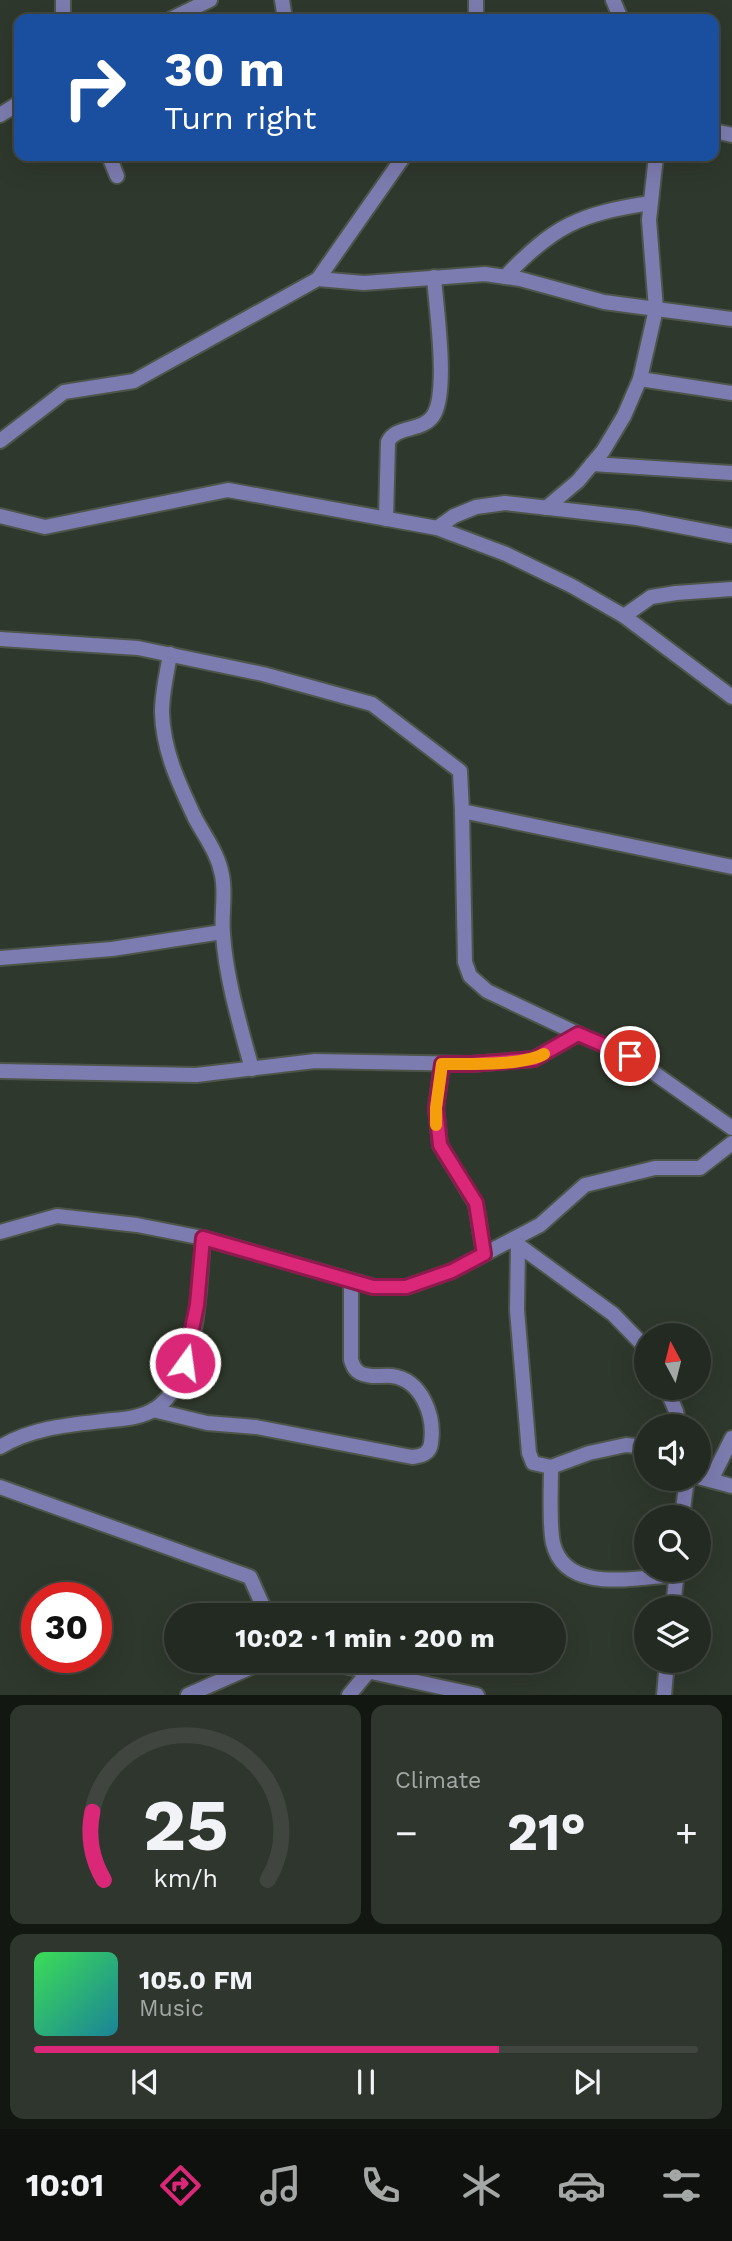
<!DOCTYPE html>
<html lang="en">
<head>
<meta charset="utf-8">
<style>
	:root { --surface:#232a21; --page:#2f362e; --text:#f1f3f6; --muted:#a3a7a5; --line:#40463f; --accent:#db2777 }
	body { margin:0; font-family:"Work Sans",sans-serif; background:var(--page); color:var(--text); height:100vh; display:flex; flex-direction:column; font-size:26px; white-space:nowrap }
	* { box-sizing:border-box; margin:0 }
	p { font-size:23px; color:var(--muted) }
	.icon { flex:none; width:38px; height:38px; fill:none; stroke:currentColor; stroke-width:2; stroke-linecap:round; stroke-linejoin:round }
	.map { position:relative; height:1695px; overflow:hidden }
	.sheet { display:flex; flex-direction:column; gap:10px; padding:10px; background:#131712; flex:1 }
	.sheet>* { flex:none }
	.hud { position:absolute; left:14px; top:14px; width:705px; height:147px; border-radius:14px; box-shadow:0 7px 28px #0002,0 0 0 2px var(--line); background:#1a4fa0; color:#fff; overflow:hidden }
	.needle { width:46px; rotate:353deg }
	.tools { position:absolute; left:634px; top:1323px; display:grid; gap:14px }
	.tools a { display:grid; place-items:center; width:77px; height:77px; border-radius:50%; background:var(--surface); box-shadow:0 7px 28px #0002,0 0 0 2px var(--line); font-size:35px }
	.speed { position:absolute; left:21px; top:1582px; display:flex; gap:14px; font-size:35px; font-weight:700; text-align:center }
	.speed>* { display:grid; place-content:center; width:91px; height:91px; border-radius:50%; background:var(--surface); box-shadow:0 7px 28px #0002,0 0 0 2px var(--line); line-height:1 }
	.speed .limit { border:10px solid #d22; background:#fff; color:#111 }
	.pin { position:absolute; display:grid; place-items:center; width:60px; height:60px; color:#fff; margin:-30px; border:4px solid #fff; border-radius:50%; box-shadow:0 2px 7px #0007 }
	.me { position:absolute; width:77px; margin:-38px; rotate:14deg; stroke-linejoin:round; filter:drop-shadow(0 0 5px #0008) }
	.turn { display:flex; align-items:center; gap:24px; height:147px; padding:0 35px; font-size:32px }
	.turn .icon { width:91px; height:91px; stroke-width:2.5 }
	.turn b { display:block; font-size:49px; line-height:60px }
	.big { font-size:52px; font-weight:700; line-height:1.1 }
	.sheet .widget { flex:1; display:flex; flex-direction:column; justify-content:center; gap:10px; min-width:0; padding:0 24px; border-radius:14px; background:var(--page) }
	.sheet .dial { align-items:center; gap:0 }
	.dial svg { height:182px; overflow:visible; fill:none; stroke:var(--line); stroke-width:7; stroke-linecap:round; text-anchor:middle }
	.dial text { fill:var(--text); stroke:none }
	.song { display:flex; align-items:center; gap:21px }
	.cover { width:84px; height:84px; border-radius:10px; background:linear-gradient(135deg,hsl(130 70% 55%),hsl(190 70% 35%)) }
	.played { height:7px; border-radius:4px; background:linear-gradient(90deg,var(--accent) 70%,var(--line) 70%) }
	.keys { display:flex; justify-content:space-around; direction:ltr }
	.heat { display:flex; justify-content:space-between; align-items:center; font-size:38px; direction:ltr }
	.sheet .tiles { flex:1; display:grid; gap:10px; grid-template-columns:1fr 1fr }
	.widget:last-child { grid-column:span 2 }
	.trip { position:absolute; left:164px; top:1603px; width:402px; height:70px; border-radius:35px; background:var(--surface); box-shadow:0 7px 28px #0002,0 0 0 2px var(--line); font-weight:700; line-height:70px; text-align:center }
	.menu { display:flex; height:112px; justify-content:space-around; align-items:center; background:#0e110d; color:var(--muted) }
	.menu .icon { width:49px; height:49px }
	.menu .current { color:var(--accent) }
	.menu b { font-size:32px; color:var(--text) }
	.map>svg:first-child { display:block }
	.lines { fill:none; stroke-linecap:round; stroke-linejoin:round }
	.street-casing { stroke:#4d554a; stroke-width:18 }
	.street { stroke:#7d7cb0; stroke-width:14 }
	.route-casing { stroke:#8e194d; stroke-width:18 }
	.route { stroke:#db2777; stroke-width:12 }
	.slow { stroke:#f59e0b; stroke-width:12 }
</style>
</head>
<body>
<div class="map">
<svg width="732" height="1695" viewBox="0 0 732 1695">
	<rect width="100%" height="100%" fill="#2f382c"/>
	<g class="lines">
		<defs>
			<g id="street">
				<path d="M63,0V19"/>
				<path d="M282,0L285,19"/>
				<path d="M613,0L621,19"/>
				<path d="M171,19L210,0"/>
				<path d="M476,19V0"/>
				<path d="M0,115L19,103"/>
				<path d="M714,131L732,135"/>
				<path d="M109,156L117,176"/>
				<path d="M505,277C554,225 580,214 650,203"/>
				<path d="M318,279L364,283L485,274L520,279L604,302L732,319"/>
				<path d="M640,379L732,393"/>
				<path d="M0,441L64,392L134,381L318,279L404,156"/>
				<path d="M592,464L732,473"/>
				<path d="M546,508L578,481L603,451L624,416L640,379L656,309L649,220L656,156"/>
				<path d="M0,516L45,527L228,490L437,528L506,554L572,586L624,616L732,697"/>
				<path d="M386,519L388,442C396,425 422,432 433,416C449,393 436,307 434,277"/>
				<path d="M437,528L454,516L476,507L505,503L637,518L732,536"/>
				<path d="M624,616L651,597L676,593L732,589"/>
				<path d="M0,639L138,648L263,674L372,704L460,771L462,811L732,867"/>
				<path d="M170,654C167,673 162,693 162,712C163,751 179,784 195,818C205,837 218,853 222,875C226,895 221,914 223,934C226,979 240,1025 252,1069"/>
				<path d="M462,811L465,962L470,976L487,991L578,1034"/>
				<path d="M0,958L112,949L222,932"/>
				<path d="M442,1064L436,1108L440,1145L476,1204L484,1254"/>
				<path d="M0,1071L196,1075L315,1061L471,1064L534,1059L578,1034L630,1056L732,1128"/>
				<path d="M0,1232L57,1216L137,1225L203,1238L374,1287H406L452,1271L540,1225L585,1185L655,1168H700L732,1143"/>
				<path d="M514,1242L613,1314L646,1348"/>
				<path d="M518,1245L517,1310L529,1453L533,1463L551,1467L589,1453L626,1445L646,1447"/>
				<path d="M666,1388L676,1411L679,1426"/>
				<path d="M153,1410L207,1423L256,1427L412,1457C421,1456 430,1454 431,1443C435,1416 422,1380 392,1376C382,1375 369,1378 360,1373C354,1370 353,1365 351,1360V1281"/>
				<path d="M0,1447C32,1428 67,1425 103,1421C120,1419 139,1419 155,1409C199,1380 199,1286 203,1238"/>
				<path d="M551,1467C551,1486 549,1525 553,1543C565,1595 637,1577 676,1575"/>
				<path d="M698,1477L732,1486"/>
				<path d="M711,1480L732,1438"/>
				<path d="M0,1487L250,1577L267,1615"/>
				<path d="M682,1517L687,1479"/>
				<path d="M673,1608L677,1570"/>
				<path d="M321,1661L477,1695"/>
				<path d="M188,1695L265,1661"/>
				<path d="M349,1695L369,1671"/>
				<path d="M664,1695L667,1661"/>
			</g>
		</defs>
		<use href="#street" class="street-casing"/>
		<use href="#street" class="street"/>
	</g>
	<g class="lines">
		<defs>
			<path id="route" d="M185,1363L197,1305L203,1238L373,1287H406L452,1271L484,1254L476,1203L440,1145L436,1108L442,1064H471L534,1059L578,1034L630,1056"/>
		</defs>
		<use href="#route" class="route-casing"/>
		<use href="#route" class="route"/>
		<path class="slow" d="M436,1125V1108L442,1064C467,1064 523,1066 544,1054"/>
	</g>
</svg>
<div class="tools">
<a><svg class="needle" viewBox="-14 -14 28 28"><path d="M0-13l5 13h-10z" fill="#e53935"/><path d="M0 13l5-13h-10z" fill="#a3a7a5"/></svg></a>
<a><svg class="icon" aria-label="sound" viewBox="0 0 24 24"><path d="M4 9h4l5-4v14l-5-4H4zM17 9q2 3 0 6"/></svg></a>
<a><svg class="icon" aria-label="search" viewBox="0 0 24 24"><circle cx="10" cy="10" r="6"/><path d="M15 15l6 6"/></svg></a>
<a><svg class="icon" aria-label="layers" viewBox="0 0 24 24"><path d="M12 4l9 5-9 5-9-5zM3 14l9 5 9-5"/></svg></a>
</div>
<div class="speed"><div class="limit">30</div></div>
<div class="pin" style="left:630px;top:1056px;background:#d93025"><svg class="icon" aria-label="arrive" viewBox="0 0 24 24"><path d="M6 21V4h12l-3 4 3 4H6"/></svg></div>
<svg class="me" style="left:185px;top:1363px" viewBox="-20 -20 40 40"><circle r="17" fill="#db2777" stroke="#fff" stroke-width="3"/><path d="M0-11L8 9 0 5-8 9z" fill="#fff"/></svg>
<div class="trip">10:02 · 1 min · 200 m</div>
<div class="hud">
<div class="turn"><svg class="icon" aria-label="right" viewBox="0 0 24 24"><path d="M7 20v-9h11M14 6l5 5-5 5"/></svg><div><b>30 m</b>Turn right</div></div>
</div>
</div>
<section class="sheet">
<div class="tiles">
<div class="widget dial"><svg viewBox="0 0 100 80">
<path d="M14 69A42 42 0 1 1 86 69"/>
<path d="M14 69A42 42 0 0 1 9 39" stroke="#db2777"/>
<text x="50" y="56" font-size="32" font-weight="700">25</text>
<text x="50" y="72" font-size="11">km/h</text>
</svg></div>
<div class="widget"><p>Climate</p>
<div class="heat"><a>−</a><b class="big">21°</b><a>+</a></div>
</div>
<div class="widget">
<div class="song"><i class="cover"></i><div><b>105.0 FM</b><p>Music</p></div></div>
<div class="played"></div>
<div class="keys"><svg class="icon" aria-label="previous" viewBox="0 0 24 24"><path d="M18 5L8 12l10 7zM5 5v14"/></svg><svg class="icon" aria-label="pause" viewBox="0 0 24 24"><path d="M8 5v14M16 5v14"/></svg><svg class="icon" aria-label="next" viewBox="0 0 24 24"><path d="M6 5l10 7-10 7zM19 5v14"/></svg></div>
</div>
</div>
</section>
<nav class="menu">
<b>10:01</b>
<svg class="icon current" aria-label="directions" viewBox="0 0 24 24"><path d="M12 3l9 9-9 9-9-9zM9 14v-3h6M13 9l2 2-2 2"/></svg>
<svg class="icon" aria-label="music" viewBox="0 0 24 24"><path d="M9 18V5l10-2v13"/><circle cx="6" cy="18" r="3"/><circle cx="16" cy="16" r="3"/></svg>
<svg class="icon" aria-label="phone" viewBox="0 0 24 24"><path d="M5 4h4l2 5-3 2q2 4 5 5l2-3 5 2v4C11 20 4 13 5 4z"/></svg>
<svg class="icon" aria-label="climate" viewBox="0 0 24 24"><path d="M12 3v18M4 7l16 10M4 17L20 7"/></svg>
<svg class="icon" aria-label="car" viewBox="0 0 24 24"><path d="M5 17H2v-5l4-1 3-4h7l3 4 3 1v5h-3M9 17h6M6 11h13"/><circle cx="7" cy="17" r="2"/><circle cx="17" cy="17" r="2"/></svg>
<svg class="icon" aria-label="filters" viewBox="0 0 24 24"><path d="M4 7h16M4 17h16"/><circle cx="9" cy="7" r="2"/><circle cx="15" cy="17" r="2"/></svg>
</nav>
</body>
</html>
